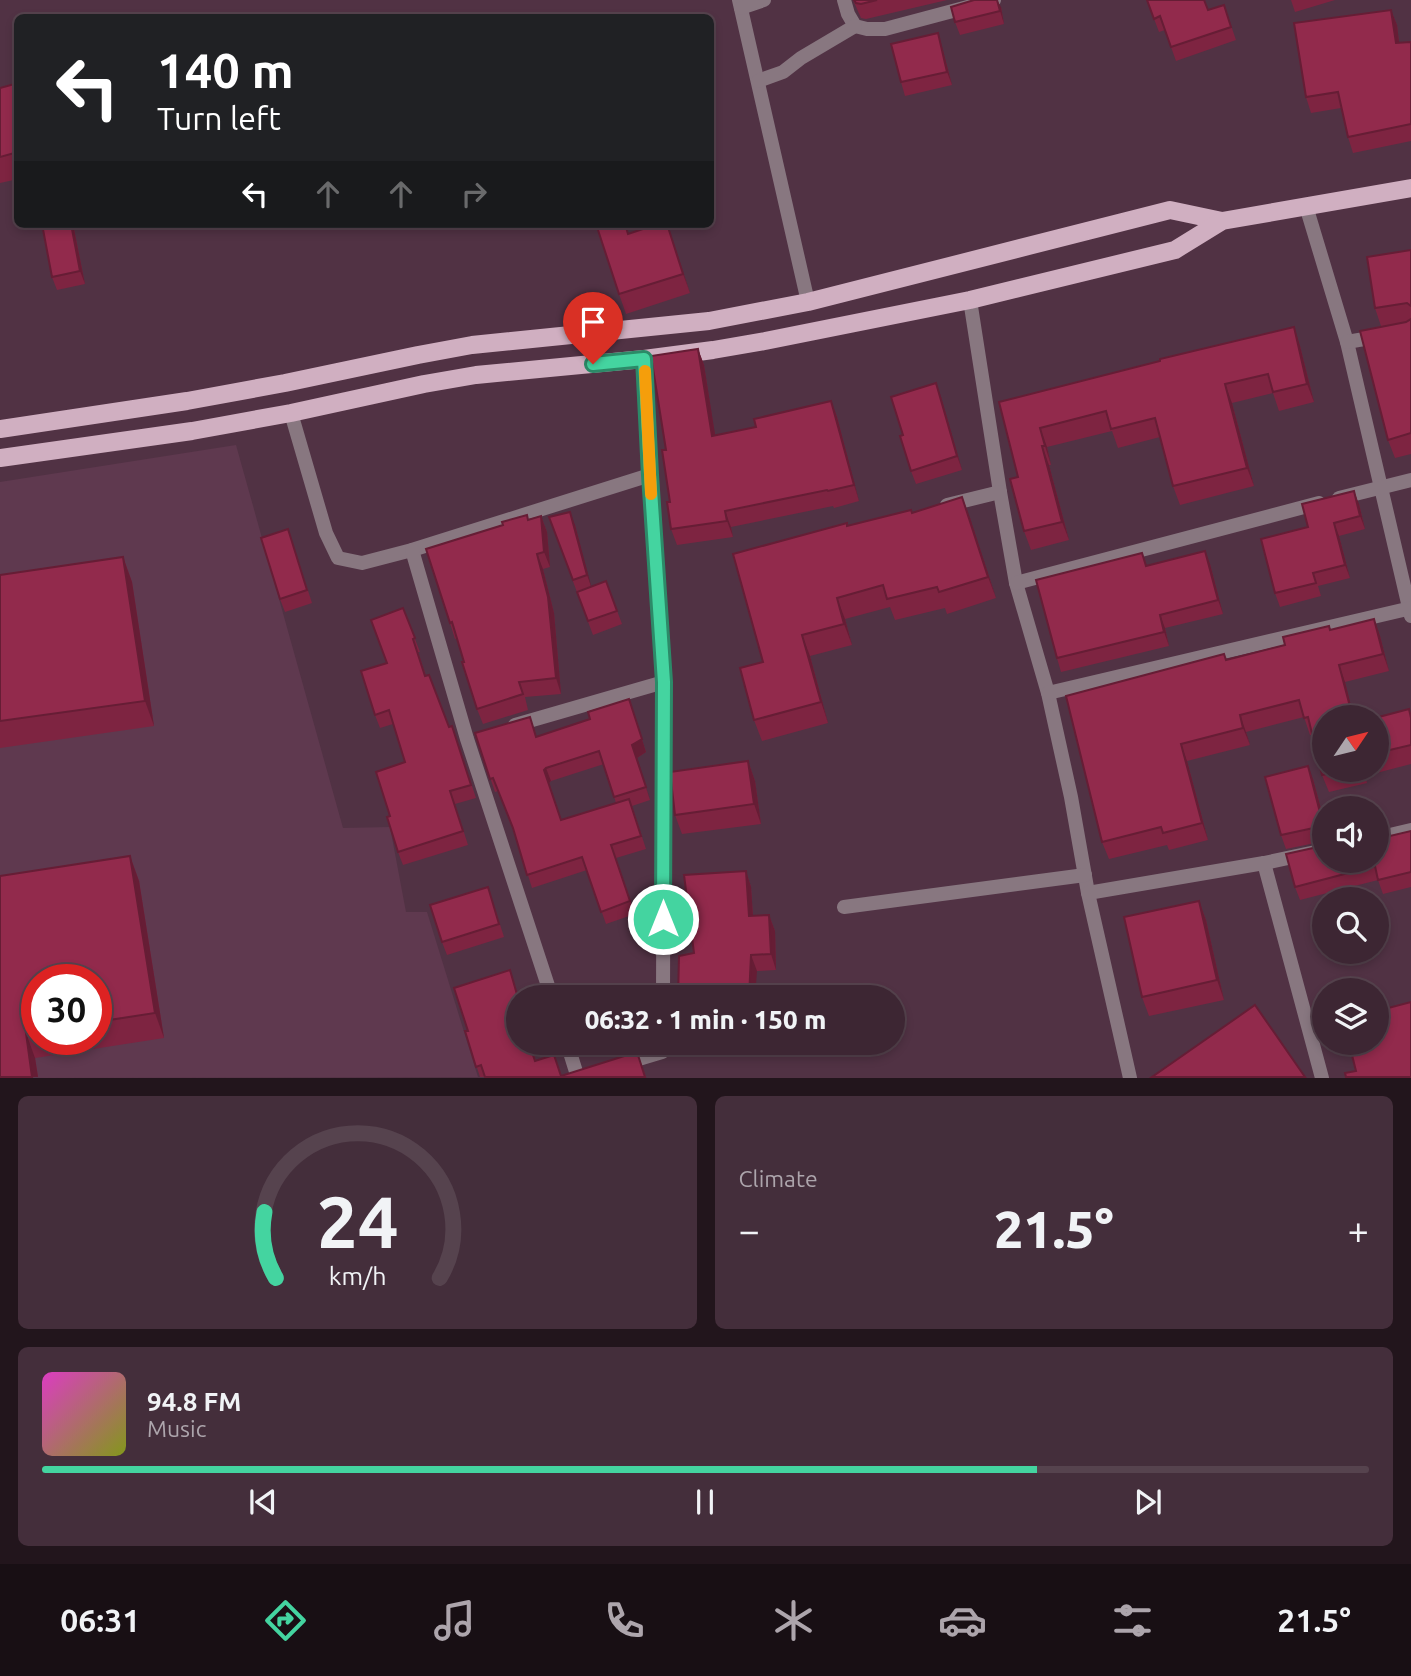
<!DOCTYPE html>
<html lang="en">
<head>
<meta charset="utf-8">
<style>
	:root { --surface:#3d2633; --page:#442e3b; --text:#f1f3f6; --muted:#ada5ac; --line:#56434e; --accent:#44d4a0 }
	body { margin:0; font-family:Ubuntu,sans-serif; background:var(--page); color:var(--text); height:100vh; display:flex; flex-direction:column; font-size:26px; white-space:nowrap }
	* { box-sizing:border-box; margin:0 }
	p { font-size:23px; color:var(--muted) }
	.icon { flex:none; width:38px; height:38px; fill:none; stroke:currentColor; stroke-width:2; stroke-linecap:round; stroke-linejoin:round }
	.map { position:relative; height:1078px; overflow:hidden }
	.panel { display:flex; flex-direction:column; gap:18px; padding:18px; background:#22151c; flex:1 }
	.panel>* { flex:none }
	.top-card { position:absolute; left:14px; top:14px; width:700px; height:214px; border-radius:10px; box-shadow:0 4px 10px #0003,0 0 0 2px var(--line); background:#202124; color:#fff; overflow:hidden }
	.needle { width:46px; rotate:55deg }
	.buttons { position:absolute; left:1312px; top:705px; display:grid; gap:14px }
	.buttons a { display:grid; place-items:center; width:77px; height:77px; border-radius:50%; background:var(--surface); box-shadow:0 4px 10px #0003,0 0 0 2px var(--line); font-size:35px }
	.speed { position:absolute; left:21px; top:964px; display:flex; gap:14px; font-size:35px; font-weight:700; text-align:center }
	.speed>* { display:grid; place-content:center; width:91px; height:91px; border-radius:50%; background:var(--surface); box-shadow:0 4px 10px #0003,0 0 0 2px var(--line); line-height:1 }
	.speed .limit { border:10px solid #d22; background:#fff; color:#111 }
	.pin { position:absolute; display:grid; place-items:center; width:60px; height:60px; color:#fff; margin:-72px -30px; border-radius:50% 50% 50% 0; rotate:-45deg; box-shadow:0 0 7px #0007 }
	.pin .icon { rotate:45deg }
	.me { position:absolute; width:77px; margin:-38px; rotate:0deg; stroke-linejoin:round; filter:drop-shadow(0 0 5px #0008) }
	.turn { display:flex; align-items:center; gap:24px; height:147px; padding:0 28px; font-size:32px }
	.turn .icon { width:91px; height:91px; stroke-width:2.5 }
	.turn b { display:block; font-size:49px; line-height:60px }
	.lanes { display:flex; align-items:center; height:66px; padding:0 28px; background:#0003; justify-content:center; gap:35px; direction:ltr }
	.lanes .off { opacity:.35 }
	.big { font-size:52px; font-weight:800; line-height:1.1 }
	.panel .card { flex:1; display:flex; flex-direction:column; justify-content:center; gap:10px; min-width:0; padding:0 24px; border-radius:10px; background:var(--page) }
	.panel .dial { align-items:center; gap:0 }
	.dial svg { height:182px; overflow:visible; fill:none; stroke:var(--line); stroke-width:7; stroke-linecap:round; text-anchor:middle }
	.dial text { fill:var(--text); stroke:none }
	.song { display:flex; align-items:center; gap:21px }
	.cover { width:84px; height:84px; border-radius:10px; background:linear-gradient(135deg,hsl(310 70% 55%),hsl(70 70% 35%)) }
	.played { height:7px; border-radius:4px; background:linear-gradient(90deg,var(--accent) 75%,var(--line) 75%) }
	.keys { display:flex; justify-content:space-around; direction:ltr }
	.heat { display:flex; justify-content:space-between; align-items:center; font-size:38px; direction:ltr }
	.panel .tiles { flex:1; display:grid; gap:18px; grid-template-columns:1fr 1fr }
	.card:last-child { grid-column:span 2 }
	.trip { position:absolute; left:506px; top:985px; width:399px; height:70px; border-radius:35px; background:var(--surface); box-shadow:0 4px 10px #0003,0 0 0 2px var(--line); font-weight:800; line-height:70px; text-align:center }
	.tabs { display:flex; height:112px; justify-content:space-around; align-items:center; background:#180f14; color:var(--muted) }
	.tabs .icon { width:49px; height:49px }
	.tabs .selected { color:var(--accent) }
	.tabs b { font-size:32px; color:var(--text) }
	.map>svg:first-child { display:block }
	.built { fill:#5f394f; fill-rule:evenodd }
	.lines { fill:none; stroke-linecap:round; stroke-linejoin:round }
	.minor { stroke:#887780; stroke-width:14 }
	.primary { stroke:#d0afc1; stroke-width:18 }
	.wall { fill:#7e2441; fill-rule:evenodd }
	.shaded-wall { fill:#661d35 }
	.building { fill:#922a4c; stroke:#661d35; stroke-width:2 }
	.route-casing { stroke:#2c8a68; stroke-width:18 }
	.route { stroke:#44d4a0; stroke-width:12 }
	.slow { stroke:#f59e0b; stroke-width:12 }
</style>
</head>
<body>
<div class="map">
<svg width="1411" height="1078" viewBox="0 0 1411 1078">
	<rect width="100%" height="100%" fill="#513244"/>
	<path class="built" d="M236,445L343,828L390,827L406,912H427L478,1077L0,1078V482ZM37,980H96V1040H37Z"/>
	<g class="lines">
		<g class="minor">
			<path d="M739,0L808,302"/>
			<path d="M844,0L848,14L855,26L867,29H885L994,0"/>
			<path d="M741,8L764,0"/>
			<path d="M758,81L783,72L801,58L855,26"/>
			<path d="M1306,206L1347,342L1411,616"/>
			<path d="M970,300L1000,492L1016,583L1048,693L1071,797L1088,893L1130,1078"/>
			<path d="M1347,342L1411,331"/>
			<path d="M644,359L650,475L664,682L663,998"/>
			<path d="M291,413L326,533L338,558L362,563L412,550L650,475"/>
			<path d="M1339,498L1411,480"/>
			<path d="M947,505L1000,492"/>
			<path d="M412,550L467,739L552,998"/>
			<path d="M1016,583L1319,503"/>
			<path d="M1048,693L1411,608"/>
			<path d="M515,725L664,682"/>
			<path d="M1377,838L1411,830"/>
			<path d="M1264,863L1322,1078"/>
			<path d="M1088,893L1264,863L1325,850"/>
			<path d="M844,907L1085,875"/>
			<path d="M567,1043L578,1078"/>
			<path d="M622,1064L662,1052V1043"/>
		</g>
		<g class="primary">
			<path d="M0,429L187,401L285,383L418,355L472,345L709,321L808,302L1170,210L1222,221"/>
			<path d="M0,458L192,431L291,413L424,384L476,375L644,359L713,350L765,341L970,300L1175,250L1222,221L1411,188"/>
		</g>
	</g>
	<g class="wall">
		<path d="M853,0H947L866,19L861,18Z"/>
		<path d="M1147,0L1208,10L1224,5L1236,40L1176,61L1165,30L1159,32Z"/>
		<path d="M1291,0H1335L1295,12Z"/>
		<path d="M1001,7L1004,24L960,35L955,22Z"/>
		<path d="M1391,10L1397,25L1399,43L1411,42V141L1353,153L1348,137L1341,108L1311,113L1306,97Z"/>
		<path d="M938,33L942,47L952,85L905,96L901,82Z"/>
		<path d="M18,83V179L0,183V88Z"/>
		<path d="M73,224L85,284L57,290L52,277Z"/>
		<path d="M673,241L690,293L626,314L619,294Z"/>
		<path d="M1411,250V454L1395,458L1388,440L1381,326L1375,308Z"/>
		<path d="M1294,327L1300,346L1314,402L1279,411L1273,393L1232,403L1254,486L1180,505L1173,486L1160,437L1118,448L1112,431L1047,447L1051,465H1049L1069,540L1031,550L1024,531L1018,477L999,402Z"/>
		<path d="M698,349L704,365L715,436L756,427L831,401L837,417L859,501L834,508L833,506L731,527L733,537L677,545L671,529L666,450Z"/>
		<path d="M941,397L962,470L916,484L911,471L903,435Z"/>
		<path d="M1359,504L1365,529L1339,536L1350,578L1318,586L1321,596L1280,607L1275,593L1308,527Z"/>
		<path d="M912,513L970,518L996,598L947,614L945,608L895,620L890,607L845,619L852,645L810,656L828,723L762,741L754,720L763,662L848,526Z"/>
		<path d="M541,516L547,532L550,567L543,569L554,613L561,694L525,697L528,710L483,724L477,709L464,662L457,638L455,639L450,623L503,525Z"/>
		<path d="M549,517L575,525L591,587L606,581L622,624L593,635Z"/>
		<path d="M288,529L312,603L285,612L280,599Z"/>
		<path d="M1205,551L1210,564L1223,614L1165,628L1169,646L1061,672L1057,658L1142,553L1147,566Z"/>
		<path d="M123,557L132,582L154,726L0,748V575Z"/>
		<path d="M403,608L420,652H418L426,676L449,727L452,726L476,798L455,804L468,845L403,865L398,852L390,816L405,762L393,724L380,728L375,715L387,663Z"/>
		<path d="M1374,619L1380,636L1389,671L1345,682L1354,718H1325V770H1377V718L1409,709L1411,715V764L1365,776L1367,783L1329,792L1322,775L1312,735H1310L1304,717L1246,732L1250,745L1187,761L1208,840L1169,850L1167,845L1109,859L1102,842L1227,660L1285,645L1330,630Z"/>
		<path d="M629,699L646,752L637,758L650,800L632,806L646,849L616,858L635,914L606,924L587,870L532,888L514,831L498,791L495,792L475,733L537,737L590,719ZM604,764L616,803L561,820L549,783L551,781Z"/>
		<path d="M748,761L755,781L761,824L682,834L675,815Z"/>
		<path d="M1313,779L1325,824V841L1286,849L1281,835Z"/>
		<path d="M1411,831V887L1383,894L1378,880L1300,900L1295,887L1325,861Z"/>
		<path d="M130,856L139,881L164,1038L35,1058L38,1077H0V876ZM37,980H96V1040H37Z"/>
		<path d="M746,871L751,887L753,916L769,915L775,931L776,970L757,971L694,953Z"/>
		<path d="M488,887L504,937L447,955L442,942Z"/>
		<path d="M1199,901L1206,920L1224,1000L1149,1016L1142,997Z"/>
		<path d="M518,998V1043H530L536,1061L562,1076L637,1052L646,1077H480L465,1031Z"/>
	</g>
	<g class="shaded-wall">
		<path d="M997,0L1001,7L1004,24L1000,11Z"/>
		<path d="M1391,10L1397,25L1401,58L1396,43Z"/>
		<path d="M938,33L942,47L952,85L947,72Z"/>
		<path d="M71,224H73L85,284L80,271Z"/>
		<path d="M667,224L673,241L690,293L683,274Z"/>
		<path d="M1294,327L1300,346L1314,402L1307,384Z"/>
		<path d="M698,349L704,365L718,453L712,436Z"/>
		<path d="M936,383L941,397L962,470L957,456Z"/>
		<path d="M1225,384L1232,403L1254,486L1247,468Z"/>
		<path d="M831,401L837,417L859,501L854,485Z"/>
		<path d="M1040,428L1047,447L1051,465L1045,446Z"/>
		<path d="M1042,446L1049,465L1069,540L1062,522Z"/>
		<path d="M1354,491L1359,504L1365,529L1360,516Z"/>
		<path d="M962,497L970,518L996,598L988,577Z"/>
		<path d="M725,511L731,527L733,537L727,521Z"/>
		<path d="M570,512L575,525L592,589L587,575Z"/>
		<path d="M541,516L547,532L550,567L544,552Z"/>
		<path d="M1334,523L1339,536L1350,578L1345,565Z"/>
		<path d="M1205,551L1210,564L1223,614L1218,600Z"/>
		<path d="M537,554L543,569L554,613L561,694L556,678Z"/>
		<path d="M123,557L132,582L154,726L145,701Z"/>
		<path d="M837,598L845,619L852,645L844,624Z"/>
		<path d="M1160,615L1165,628L1169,646L1164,632Z"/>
		<path d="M1374,619L1380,636L1389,671L1383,654Z"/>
		<path d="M802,635L810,656L828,723L821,702Z"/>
		<path d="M1339,665L1345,682L1354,718H1353Z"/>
		<path d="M629,699L646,752L637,758L650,800L632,745Z"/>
		<path d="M1240,715L1246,732L1250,745L1243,728Z"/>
		<path d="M1181,744L1187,761L1208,840L1202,823Z"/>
		<path d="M748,761L755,781L761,824L754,804Z"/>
		<path d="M1308,766L1313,779L1325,824V829Z"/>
		<path d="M546,768L551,781L549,783L544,770Z"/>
		<path d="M130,856L139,881L164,1038L155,1013Z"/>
		<path d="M746,871L751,887L754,932L749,916Z"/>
		<path d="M1199,901L1206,920L1224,1000L1217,980Z"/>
		<path d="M769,915L775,931L776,970L771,954Z"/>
		<path d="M751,955L757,971L755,998H749Z"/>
		<path d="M26,1033L35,1058L38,1077H32Z"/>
	</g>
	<g class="building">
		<path d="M854,0H877L861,4L856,3Z"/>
		<path d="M974,0H997L1000,11L955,22L951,7Z"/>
		<path d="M1147,0H1204L1208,10L1224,5L1231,27L1171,47L1160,16L1154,19Z"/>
		<path d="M1391,10L1396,43L1411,42V124L1348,137L1338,92L1306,97L1294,23Z"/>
		<path d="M938,33L947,72L901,82L891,44Z"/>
		<path d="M18,83V152L0,157V88Z"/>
		<path d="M42,224H71L80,271L52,277Z"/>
		<path d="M606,224H625L628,234L658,224H667L683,274L619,294L597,227Z"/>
		<path d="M1411,250V306L1407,303L1375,308L1367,257Z"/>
		<path d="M1411,319V433L1388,440L1360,331L1406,322Z"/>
		<path d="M1294,327L1307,384L1273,392L1268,374L1225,384L1247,468L1173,486L1155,418L1111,429L1106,411L1040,428L1045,446H1042L1062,522L1024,531L1010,479L1018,477L999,402L1160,361V359Z"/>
		<path d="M698,349L712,436L756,427L754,419L831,401L854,485L828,491L827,490L725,511L727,521L671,529L667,502H670L662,450H666L651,356Z"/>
		<path d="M936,383L957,456L911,471L900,436L903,435L891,397Z"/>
		<path d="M1354,491L1360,516L1334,523L1345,565L1313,573L1316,583L1275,593L1261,539L1308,527L1302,504Z"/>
		<path d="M962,497L988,577L939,592L937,587L887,599L883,585L837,598L844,624L802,635L821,702L754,720L740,668L763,662L733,554L847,523V526L911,510L912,513Z"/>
		<path d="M570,512L587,575L573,580L549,517Z"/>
		<path d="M527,515L528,520L541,516L544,552L537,554L548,597L556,678L519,682L523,694L477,709L462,662H464L452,622L450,623L426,549L503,525L502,522Z"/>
		<path d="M288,529L307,590L280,599L261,538Z"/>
		<path d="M1205,551L1218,600L1160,615L1164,632L1057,658L1036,580L1142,553L1146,566Z"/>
		<path d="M123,557L145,701L0,721V575Z"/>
		<path d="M606,581L617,611L588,621L577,592Z"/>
		<path d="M403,608L415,638L413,639L425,676L429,675L449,727L452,726L471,785L450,791L463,831L398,852L387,817L390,816L376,772L405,762L389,710L375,715L361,671L387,663L371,620Z"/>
		<path d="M1374,619L1383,654L1339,665L1353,718H1325V770H1343L1322,775L1308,717L1304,718L1299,700L1240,715L1243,728L1181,744L1202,823L1163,833L1161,827L1102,842L1066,696L1224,654L1226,660L1285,645L1283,637L1329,626L1330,630Z"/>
		<path d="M629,699L642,739L632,745L646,787L614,797L599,751L546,768L544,770L561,820L629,799L641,836L611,845L630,901L601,912L582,857L527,875L513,828L493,778L490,779L475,733L530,717L536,737L590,719L588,712Z"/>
		<path d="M1409,709L1411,718V745L1377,753V718H1375Z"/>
		<path d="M748,761L754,804L675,815L670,772Z"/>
		<path d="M1308,766L1324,828L1318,827L1281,835L1265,777Z"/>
		<path d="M1411,831V872L1378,880L1375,866L1295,887L1286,854L1322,846L1325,844V861H1377V839Z"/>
		<path d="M130,856L155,1013L96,1022V980H37V1032L26,1033L32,1077H0V876Z"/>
		<path d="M746,871L749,916L769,915L771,954L751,955L749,998H678L679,956L694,953L684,875Z"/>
		<path d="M488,887L499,924L442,942L430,905Z"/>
		<path d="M1199,901L1217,980L1142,997L1124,917Z"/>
		<path d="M510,970L518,998V1043H529L535,1061L554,1055L561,1076L637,1052L645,1077H485L481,1065L476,1067L465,1031H468L454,988Z"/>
		<path d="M1411,1002V1077H1346L1345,1073L1356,1071L1349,1043H1377V1011Z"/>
		<path d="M1255,1005L1305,1077H1152Z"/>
	</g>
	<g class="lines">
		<defs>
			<path id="route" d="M593,364L644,359L650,475L664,682L663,919"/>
		</defs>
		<use href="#route" class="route-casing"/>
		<use href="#route" class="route"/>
		<path class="slow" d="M645,371L651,494"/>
	</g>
</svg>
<div class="buttons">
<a><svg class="needle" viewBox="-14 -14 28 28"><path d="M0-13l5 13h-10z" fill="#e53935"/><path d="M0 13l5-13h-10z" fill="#ada5ac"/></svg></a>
<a><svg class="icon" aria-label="sound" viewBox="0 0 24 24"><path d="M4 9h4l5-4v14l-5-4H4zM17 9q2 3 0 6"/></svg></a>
<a><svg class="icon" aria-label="search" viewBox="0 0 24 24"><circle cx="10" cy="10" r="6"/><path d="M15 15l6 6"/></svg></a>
<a><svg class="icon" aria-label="layers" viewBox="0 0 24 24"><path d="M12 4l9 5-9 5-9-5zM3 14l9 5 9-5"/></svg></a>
</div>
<div class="speed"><div class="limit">30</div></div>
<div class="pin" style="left:593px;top:364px;background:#d93025"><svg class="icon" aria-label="arrive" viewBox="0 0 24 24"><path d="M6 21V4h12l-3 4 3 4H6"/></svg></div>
<svg class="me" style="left:663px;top:919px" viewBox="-20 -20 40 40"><circle r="17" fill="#44d4a0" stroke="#fff" stroke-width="3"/><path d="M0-11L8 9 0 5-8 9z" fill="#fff"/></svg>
<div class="trip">06:32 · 1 min · 150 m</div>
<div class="top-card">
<div class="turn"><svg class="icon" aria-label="left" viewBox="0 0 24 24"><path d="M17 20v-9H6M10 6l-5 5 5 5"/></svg><div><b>140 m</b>Turn left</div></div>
<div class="lanes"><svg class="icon" aria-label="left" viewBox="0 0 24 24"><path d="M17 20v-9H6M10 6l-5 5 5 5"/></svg><svg class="icon off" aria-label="ahead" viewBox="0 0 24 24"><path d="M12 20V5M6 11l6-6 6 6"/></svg><svg class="icon off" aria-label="ahead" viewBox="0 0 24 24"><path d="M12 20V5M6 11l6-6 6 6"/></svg><svg class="icon off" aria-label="right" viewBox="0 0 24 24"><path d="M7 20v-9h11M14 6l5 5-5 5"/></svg></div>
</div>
</div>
<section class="panel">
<div class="tiles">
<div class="card dial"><svg viewBox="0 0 100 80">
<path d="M14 69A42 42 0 1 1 86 69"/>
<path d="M14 69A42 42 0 0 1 9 40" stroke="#44d4a0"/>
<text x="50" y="56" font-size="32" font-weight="700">24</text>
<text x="50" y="72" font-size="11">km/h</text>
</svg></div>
<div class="card"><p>Climate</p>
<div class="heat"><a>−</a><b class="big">21.5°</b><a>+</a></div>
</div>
<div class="card">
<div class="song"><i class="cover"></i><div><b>94.8 FM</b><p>Music</p></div></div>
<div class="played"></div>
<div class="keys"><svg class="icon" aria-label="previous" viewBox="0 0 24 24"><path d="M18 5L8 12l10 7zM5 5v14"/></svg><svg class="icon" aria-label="pause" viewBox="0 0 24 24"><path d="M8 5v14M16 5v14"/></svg><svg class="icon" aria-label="next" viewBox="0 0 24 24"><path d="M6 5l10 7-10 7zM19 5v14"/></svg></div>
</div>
</div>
</section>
<nav class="tabs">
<b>06:31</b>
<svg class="icon selected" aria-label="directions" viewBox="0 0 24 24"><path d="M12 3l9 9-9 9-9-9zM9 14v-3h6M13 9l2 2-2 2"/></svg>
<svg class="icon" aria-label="music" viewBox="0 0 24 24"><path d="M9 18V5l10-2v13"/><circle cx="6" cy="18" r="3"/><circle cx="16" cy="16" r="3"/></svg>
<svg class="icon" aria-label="phone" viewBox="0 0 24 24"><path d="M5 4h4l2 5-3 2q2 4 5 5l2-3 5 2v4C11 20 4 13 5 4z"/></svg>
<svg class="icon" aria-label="climate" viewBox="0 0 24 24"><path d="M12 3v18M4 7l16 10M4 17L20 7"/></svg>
<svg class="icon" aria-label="car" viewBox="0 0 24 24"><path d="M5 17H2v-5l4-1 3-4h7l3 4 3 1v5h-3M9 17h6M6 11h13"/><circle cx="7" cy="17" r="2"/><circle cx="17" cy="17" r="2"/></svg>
<svg class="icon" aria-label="filters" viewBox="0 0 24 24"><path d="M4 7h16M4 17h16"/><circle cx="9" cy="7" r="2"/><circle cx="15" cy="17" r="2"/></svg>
<b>21.5°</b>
</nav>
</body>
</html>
